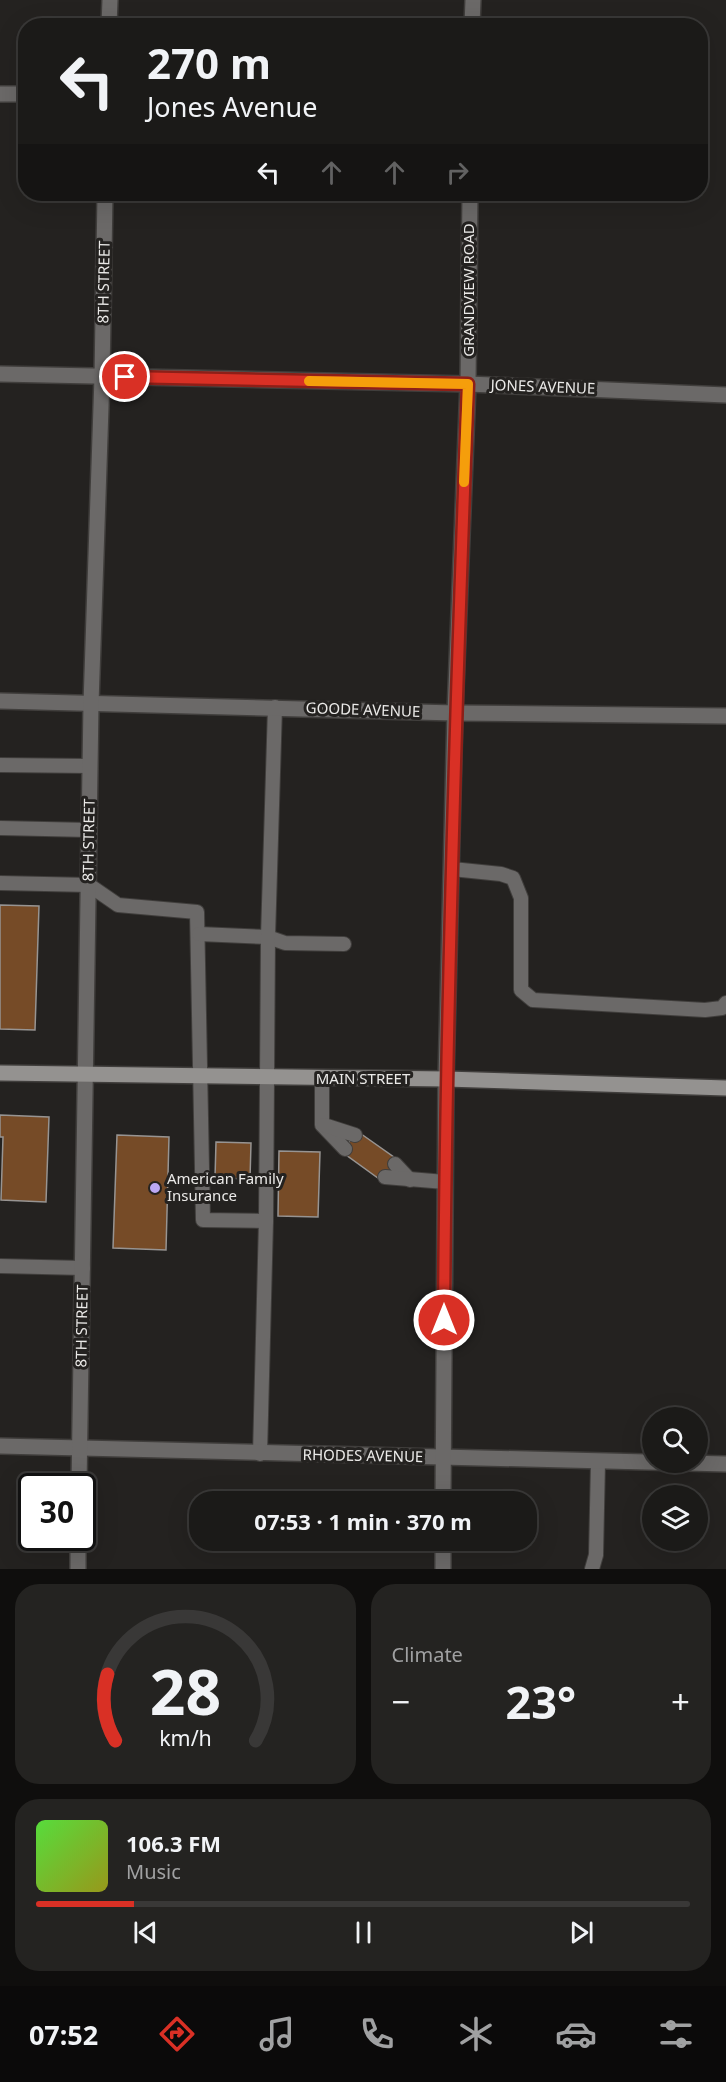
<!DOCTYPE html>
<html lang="en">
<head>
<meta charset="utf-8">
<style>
	:root { --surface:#1b1a18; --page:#242321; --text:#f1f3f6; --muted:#a0a1a2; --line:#393837; --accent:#d93025 }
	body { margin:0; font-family:"Noto Sans",sans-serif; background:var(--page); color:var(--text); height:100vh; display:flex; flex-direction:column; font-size:22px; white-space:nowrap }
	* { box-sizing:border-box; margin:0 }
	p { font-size:20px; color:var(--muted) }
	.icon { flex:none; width:33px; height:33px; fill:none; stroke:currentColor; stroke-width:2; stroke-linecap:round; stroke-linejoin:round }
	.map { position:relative; height:1569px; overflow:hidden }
	.drawer { display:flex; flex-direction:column; gap:15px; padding:15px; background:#0f0e0d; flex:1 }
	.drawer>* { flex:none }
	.guide { position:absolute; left:18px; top:18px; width:690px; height:183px; border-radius:24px; box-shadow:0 6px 24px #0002,0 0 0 2px var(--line); background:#1b1a18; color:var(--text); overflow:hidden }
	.controls { position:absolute; left:642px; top:1407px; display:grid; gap:12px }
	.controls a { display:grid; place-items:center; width:66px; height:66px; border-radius:50%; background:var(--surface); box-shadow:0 6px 24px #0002,0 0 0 2px var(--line); font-size:30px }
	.speed { position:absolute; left:18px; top:1473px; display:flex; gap:12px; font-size:30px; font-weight:700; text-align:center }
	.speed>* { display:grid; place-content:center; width:78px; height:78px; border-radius:50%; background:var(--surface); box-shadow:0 6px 24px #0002,0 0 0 2px var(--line); line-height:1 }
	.speed .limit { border:3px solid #111; border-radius:9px; background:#fff; color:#111 }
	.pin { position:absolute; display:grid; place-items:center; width:51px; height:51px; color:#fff; margin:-26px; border:3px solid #fff; border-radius:50%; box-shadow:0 2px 6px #0007 }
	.me { position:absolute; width:66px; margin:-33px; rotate:0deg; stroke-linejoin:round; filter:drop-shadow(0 0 4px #0008) }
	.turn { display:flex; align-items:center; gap:21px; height:126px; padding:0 30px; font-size:27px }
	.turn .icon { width:78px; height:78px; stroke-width:2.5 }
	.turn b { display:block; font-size:42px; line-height:51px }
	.lanes { display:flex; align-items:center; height:57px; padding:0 30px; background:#0003; justify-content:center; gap:30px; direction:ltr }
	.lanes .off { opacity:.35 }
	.big { font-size:45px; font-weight:700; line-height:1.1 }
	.drawer .widget { flex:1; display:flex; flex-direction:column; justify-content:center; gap:9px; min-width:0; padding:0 21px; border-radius:24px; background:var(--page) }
	.drawer .dial { align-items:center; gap:0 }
	.dial svg { height:156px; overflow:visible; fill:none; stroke:var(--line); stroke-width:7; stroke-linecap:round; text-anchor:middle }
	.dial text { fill:var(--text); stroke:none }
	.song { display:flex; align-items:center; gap:18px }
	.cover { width:72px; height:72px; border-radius:9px; background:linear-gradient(135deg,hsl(110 70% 55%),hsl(60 70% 35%)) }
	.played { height:6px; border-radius:3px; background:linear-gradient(90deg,var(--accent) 15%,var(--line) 15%) }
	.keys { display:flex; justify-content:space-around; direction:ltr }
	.heat { display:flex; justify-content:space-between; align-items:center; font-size:33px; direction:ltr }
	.drawer .tiles { flex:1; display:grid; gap:15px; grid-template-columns:1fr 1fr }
	.widget:last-child { grid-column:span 2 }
	.trip { position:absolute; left:189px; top:1491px; width:348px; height:60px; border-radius:24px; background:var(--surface); box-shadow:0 6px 24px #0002,0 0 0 2px var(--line); font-weight:700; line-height:60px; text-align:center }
	.dock { display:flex; height:96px; justify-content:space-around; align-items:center; background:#0b0a0a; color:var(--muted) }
	.dock .icon { width:42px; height:42px }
	.dock .active { color:var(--accent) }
	.dock b { font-size:27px; color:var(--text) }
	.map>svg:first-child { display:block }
	.building { fill:#764b27; stroke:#979492; stroke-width:1.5 }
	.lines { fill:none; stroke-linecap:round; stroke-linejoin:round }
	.service-casing { stroke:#403e3c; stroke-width:16 }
	.minor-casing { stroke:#403e3c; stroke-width:18 }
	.tertiary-casing { stroke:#403e3c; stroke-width:18 }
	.secondary-casing { stroke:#403e3c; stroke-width:18 }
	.service { stroke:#6b6968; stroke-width:14 }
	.minor { stroke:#6b6968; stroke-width:15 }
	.tertiary { stroke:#6b6968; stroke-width:15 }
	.secondary { stroke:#949290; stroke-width:15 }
	.route-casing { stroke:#8d1f18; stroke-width:15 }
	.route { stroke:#d93025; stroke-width:10 }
	.slow { stroke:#f59e0b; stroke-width:10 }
	.poi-dot { fill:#bca9f5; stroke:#242220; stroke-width:2 }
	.labels { text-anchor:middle; stroke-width:6; stroke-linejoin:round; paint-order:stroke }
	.street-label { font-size:15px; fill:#ebeae8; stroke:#242220 }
	.poi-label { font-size:15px; fill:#ebeae8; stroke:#242220; text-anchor:start }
</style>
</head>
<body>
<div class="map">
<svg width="726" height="1569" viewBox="0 0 726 1569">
	<rect width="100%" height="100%" fill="#242220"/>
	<g class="building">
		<path d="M0,905L39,906L35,1030L0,1029Z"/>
		<path d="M0,1115L49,1117L46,1202L1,1200L3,1137H0Z"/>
		<path d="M357,1131L398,1160L382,1181L342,1152Z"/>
		<path d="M117,1135L169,1137L166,1250L113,1248Z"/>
		<path d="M216,1142L251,1143L250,1179L215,1178Z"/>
		<path d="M279,1151L320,1152L318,1217L278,1216Z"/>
	</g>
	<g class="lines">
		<defs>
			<g id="service">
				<path d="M0,765L90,766"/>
				<path d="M0,828L89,830"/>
				<path d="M452,869L501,874L513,878L521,898V990L533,1000L705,1010L722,1008L726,1003"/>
				<path d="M0,883L89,885L118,905L197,912L203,1220L266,1221"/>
				<path d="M199,934L268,937L285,943L344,944"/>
				<path d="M322,1079V1125L345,1149"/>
				<path d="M324,1125L355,1135"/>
				<path d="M395,1164L410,1180"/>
				<path d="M385,1177L445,1182"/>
				<path d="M0,1266L83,1268"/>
				<path d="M260,1454L266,1221L268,937L275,707"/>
				<path d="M592,1569L596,1555L598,1462"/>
			</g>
			<g id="minor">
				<path d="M109,26L110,0"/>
				<path d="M0,94H26"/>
				<path d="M0,374L468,384L726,395"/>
				<path d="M0,701L455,713L726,716"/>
				<path d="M0,1446L726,1464"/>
				<path d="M79,1486L91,704L102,377L105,194"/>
				<path d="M443,1502L446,1079"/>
				<path d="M78,1569V1538"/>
				<path d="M443,1569V1540"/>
			</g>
			<g id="tertiary">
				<path d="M472,26L473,0"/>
				<path d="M446,1079L455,713L468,384L470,194"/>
			</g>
			<path id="secondary" d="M0,1073L446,1079L726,1088"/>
		</defs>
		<use href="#service" class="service-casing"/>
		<use href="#minor" class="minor-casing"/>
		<use href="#tertiary" class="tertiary-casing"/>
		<use href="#secondary" class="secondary-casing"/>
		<use href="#service" class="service"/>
		<use href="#minor" class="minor"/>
		<use href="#tertiary" class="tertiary"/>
		<use href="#secondary" class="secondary"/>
	</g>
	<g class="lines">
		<defs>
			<path id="route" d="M125,377L468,384C456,696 446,1008 444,1320"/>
		</defs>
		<use href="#route" class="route-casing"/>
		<use href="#route" class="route"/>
		<path class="slow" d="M309,381L468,384L464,482"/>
	</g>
	<circle class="poi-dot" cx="155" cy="1188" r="6"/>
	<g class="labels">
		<g class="street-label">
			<text transform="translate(104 282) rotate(-89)" y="5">8TH STREET</text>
			<text transform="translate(469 290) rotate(-90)" y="5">GRANDVIEW ROAD</text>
			<text transform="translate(543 387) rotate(2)" y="5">JONES AVENUE</text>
			<text transform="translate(363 710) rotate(2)" y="5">GOODE AVENUE</text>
			<text transform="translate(89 840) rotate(-89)" y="5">8TH STREET</text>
			<text x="363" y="1084">MAIN STREET</text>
			<text transform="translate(82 1326) rotate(-89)" y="5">8TH STREET</text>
			<text transform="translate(363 1456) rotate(1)" y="5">RHODES AVENUE</text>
		</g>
		<g class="poi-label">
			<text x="167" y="1184">American Family<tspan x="167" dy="17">Insurance</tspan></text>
		</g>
	</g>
</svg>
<div class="controls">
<a><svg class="icon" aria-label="search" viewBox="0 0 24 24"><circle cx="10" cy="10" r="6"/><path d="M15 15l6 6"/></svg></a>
<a><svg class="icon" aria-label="layers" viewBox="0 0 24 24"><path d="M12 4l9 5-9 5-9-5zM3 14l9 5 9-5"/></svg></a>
</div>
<div class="speed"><div class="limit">30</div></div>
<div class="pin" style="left:125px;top:377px;background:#d93025"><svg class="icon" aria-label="arrive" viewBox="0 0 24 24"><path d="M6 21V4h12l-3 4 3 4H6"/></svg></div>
<svg class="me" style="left:444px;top:1320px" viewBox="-20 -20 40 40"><circle r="17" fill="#d93025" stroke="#fff" stroke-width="3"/><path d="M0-11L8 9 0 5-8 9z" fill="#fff"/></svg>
<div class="trip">07:53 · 1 min · 370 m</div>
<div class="guide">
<div class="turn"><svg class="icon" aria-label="left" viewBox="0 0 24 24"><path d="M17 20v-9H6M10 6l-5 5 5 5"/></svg><div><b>270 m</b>Jones Avenue</div></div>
<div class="lanes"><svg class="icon" aria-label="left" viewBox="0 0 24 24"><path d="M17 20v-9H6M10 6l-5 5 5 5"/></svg><svg class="icon off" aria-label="ahead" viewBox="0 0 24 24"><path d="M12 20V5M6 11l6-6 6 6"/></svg><svg class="icon off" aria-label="ahead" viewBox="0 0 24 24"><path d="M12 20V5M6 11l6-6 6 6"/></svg><svg class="icon off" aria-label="right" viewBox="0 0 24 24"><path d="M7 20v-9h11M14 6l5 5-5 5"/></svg></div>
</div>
</div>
<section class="drawer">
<div class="tiles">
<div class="widget dial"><svg viewBox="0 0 100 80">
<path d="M14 69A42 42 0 1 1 86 69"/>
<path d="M14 69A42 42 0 0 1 10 35" stroke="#d93025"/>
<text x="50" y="56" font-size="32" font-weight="700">28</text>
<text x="50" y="72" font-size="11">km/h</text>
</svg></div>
<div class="widget"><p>Climate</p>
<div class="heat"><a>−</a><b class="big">23°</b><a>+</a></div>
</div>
<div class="widget">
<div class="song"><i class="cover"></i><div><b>106.3 FM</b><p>Music</p></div></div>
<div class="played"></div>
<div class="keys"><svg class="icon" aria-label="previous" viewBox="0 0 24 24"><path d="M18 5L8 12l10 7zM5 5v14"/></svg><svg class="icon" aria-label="pause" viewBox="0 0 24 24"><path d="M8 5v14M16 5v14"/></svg><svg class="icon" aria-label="next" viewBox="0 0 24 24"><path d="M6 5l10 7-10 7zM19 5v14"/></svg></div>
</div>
</div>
</section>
<nav class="dock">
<b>07:52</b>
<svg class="icon active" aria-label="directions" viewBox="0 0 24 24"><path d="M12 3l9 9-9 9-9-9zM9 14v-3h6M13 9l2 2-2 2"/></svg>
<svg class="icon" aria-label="music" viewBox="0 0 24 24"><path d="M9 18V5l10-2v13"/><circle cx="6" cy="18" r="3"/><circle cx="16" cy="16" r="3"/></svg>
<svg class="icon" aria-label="phone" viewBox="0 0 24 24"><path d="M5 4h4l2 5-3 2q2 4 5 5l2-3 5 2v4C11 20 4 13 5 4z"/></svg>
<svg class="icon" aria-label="climate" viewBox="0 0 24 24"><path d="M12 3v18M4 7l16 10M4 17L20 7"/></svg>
<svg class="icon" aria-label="car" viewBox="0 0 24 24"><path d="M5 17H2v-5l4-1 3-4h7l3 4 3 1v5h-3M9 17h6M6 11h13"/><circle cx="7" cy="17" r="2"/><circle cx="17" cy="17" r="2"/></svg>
<svg class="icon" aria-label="filters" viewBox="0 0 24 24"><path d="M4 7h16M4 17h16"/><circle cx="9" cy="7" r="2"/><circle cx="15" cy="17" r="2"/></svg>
</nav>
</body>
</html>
